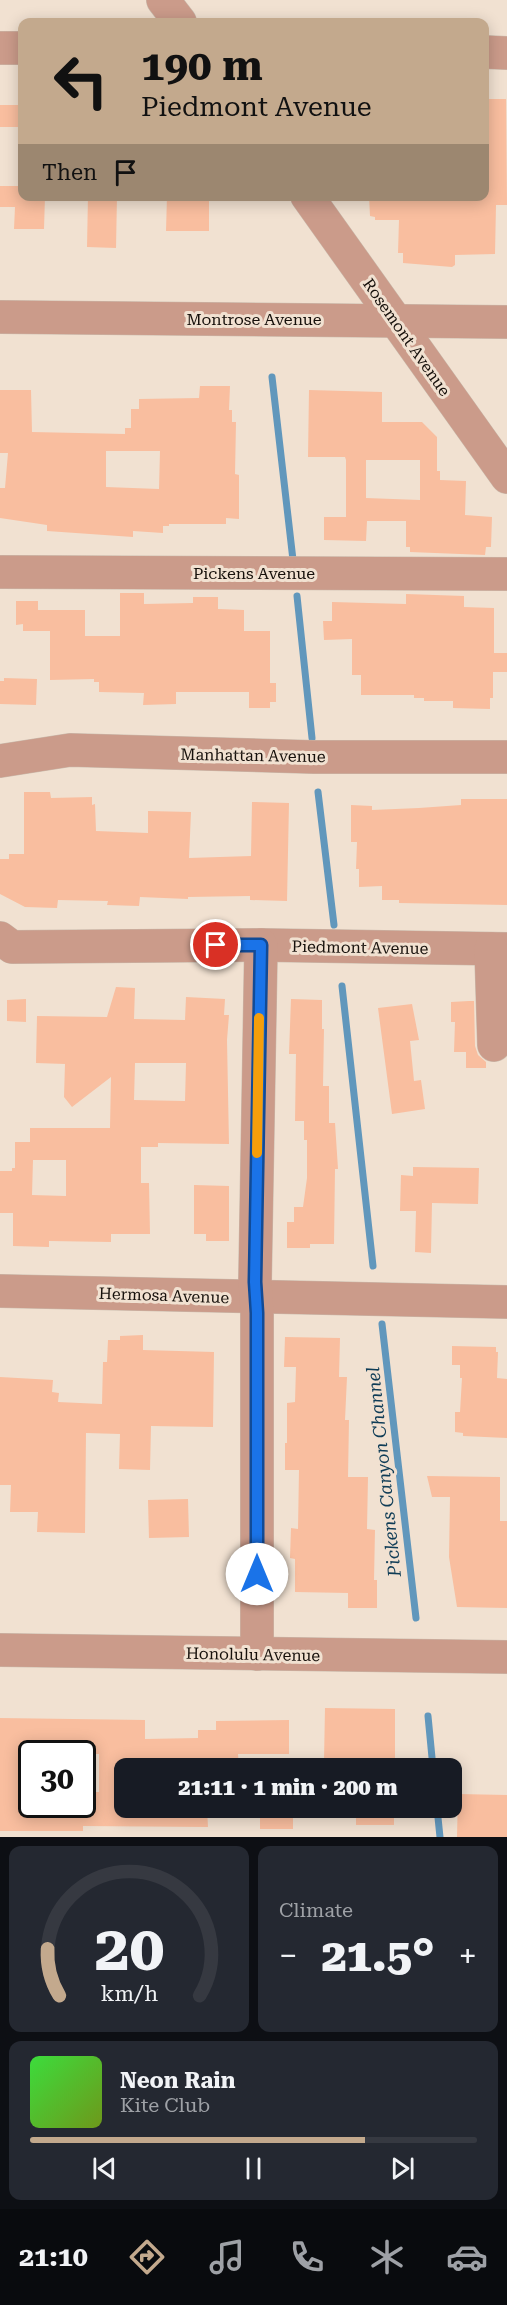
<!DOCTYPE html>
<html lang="en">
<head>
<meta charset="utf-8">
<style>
	:root { --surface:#171b24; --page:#242831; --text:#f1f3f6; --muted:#9ea1a6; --line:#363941; --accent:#c3a98d }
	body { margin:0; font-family:"Roboto Serif",serif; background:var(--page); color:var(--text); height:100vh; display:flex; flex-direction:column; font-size:22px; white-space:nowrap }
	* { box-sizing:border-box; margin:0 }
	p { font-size:20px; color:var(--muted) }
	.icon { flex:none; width:33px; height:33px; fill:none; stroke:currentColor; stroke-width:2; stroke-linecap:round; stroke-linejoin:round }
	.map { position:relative; height:1837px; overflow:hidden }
	.side { display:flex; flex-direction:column; gap:9px; padding:9px; background:#0d0f14; flex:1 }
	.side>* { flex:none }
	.top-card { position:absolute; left:18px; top:18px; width:471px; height:183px; border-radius:12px; box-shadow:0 3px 15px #0003; background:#c3a98d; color:#111; overflow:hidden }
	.speed { position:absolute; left:18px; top:1740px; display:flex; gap:12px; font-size:30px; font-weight:700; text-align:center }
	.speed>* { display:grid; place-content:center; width:78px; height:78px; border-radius:50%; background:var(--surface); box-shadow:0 3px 15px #0003; line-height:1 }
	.speed .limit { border:3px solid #111; border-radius:9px; background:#fff; color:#111 }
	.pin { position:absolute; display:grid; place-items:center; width:51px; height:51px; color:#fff; margin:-26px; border:3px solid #fff; border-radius:50%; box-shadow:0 2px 6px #0007 }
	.me { position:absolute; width:66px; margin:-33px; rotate:0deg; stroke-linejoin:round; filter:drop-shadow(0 0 4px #0008) }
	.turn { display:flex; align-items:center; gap:21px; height:126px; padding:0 24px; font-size:27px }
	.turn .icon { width:78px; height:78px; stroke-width:2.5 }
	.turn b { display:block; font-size:42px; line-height:51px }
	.then { display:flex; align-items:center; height:57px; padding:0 24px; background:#0003; gap:12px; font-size:22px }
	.big { font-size:45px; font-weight:800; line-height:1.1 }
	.side .widget { flex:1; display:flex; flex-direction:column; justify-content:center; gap:9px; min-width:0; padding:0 21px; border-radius:12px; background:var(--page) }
	.side .dial { align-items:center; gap:0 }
	.dial svg { height:156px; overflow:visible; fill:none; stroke:var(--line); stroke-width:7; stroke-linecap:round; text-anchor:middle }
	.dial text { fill:var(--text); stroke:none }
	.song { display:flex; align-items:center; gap:18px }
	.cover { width:72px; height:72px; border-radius:9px; background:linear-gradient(135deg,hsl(120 70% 55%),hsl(80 70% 35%)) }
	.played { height:6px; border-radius:3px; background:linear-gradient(90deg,var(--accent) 75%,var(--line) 75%) }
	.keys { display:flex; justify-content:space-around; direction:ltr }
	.heat { display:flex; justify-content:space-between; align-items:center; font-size:33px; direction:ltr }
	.side .tiles { flex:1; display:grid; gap:9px; grid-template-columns:1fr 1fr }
	.widget:last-child { grid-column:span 2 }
	.trip { position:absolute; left:114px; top:1758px; width:348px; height:60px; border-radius:12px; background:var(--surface); box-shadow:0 3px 15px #0003; font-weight:800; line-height:60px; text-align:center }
	.tab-bar { display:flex; height:96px; justify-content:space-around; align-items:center; background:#090b0e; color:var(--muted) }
	.tab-bar .icon { width:42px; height:42px }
	.tab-bar .selected { color:var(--accent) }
	.tab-bar b { font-size:27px; color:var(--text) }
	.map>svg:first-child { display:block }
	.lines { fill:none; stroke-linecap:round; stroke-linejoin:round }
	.stream { stroke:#6197bc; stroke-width:7 }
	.building { fill:#f9be9f; fill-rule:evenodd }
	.minor-casing { stroke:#cabbad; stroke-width:34 }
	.minor { stroke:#cb9b8a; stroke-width:33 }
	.route-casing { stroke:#114b97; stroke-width:15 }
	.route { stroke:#1a73e8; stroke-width:10 }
	.slow { stroke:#f59e0b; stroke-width:10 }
	.labels { text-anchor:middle; stroke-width:6; stroke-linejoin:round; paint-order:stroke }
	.street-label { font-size:16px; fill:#16100b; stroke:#f1e1d1 }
	.water-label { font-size:18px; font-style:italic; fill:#0f3c56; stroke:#f1e1d1 }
</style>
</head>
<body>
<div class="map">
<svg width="507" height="1837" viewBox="0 0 507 1837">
	<rect width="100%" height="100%" fill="#f1e1d1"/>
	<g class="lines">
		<g class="stream">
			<path d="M272,377L293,560"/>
			<path d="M297,596L312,738"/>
			<path d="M318,792L334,925"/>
			<path d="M342,986L373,1266"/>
			<path d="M382,1324L416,1618"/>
			<path d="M428,1716L433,1768"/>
			<path d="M437,1808L440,1837"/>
		</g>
	</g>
	<g class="building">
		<path d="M484,99H506L507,205H496L495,254L455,255V265L452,267L403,263V253H398L399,220H375V217L370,216L369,196H484Z"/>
		<rect x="0" y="105" width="22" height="22"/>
		<path d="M0,186H22V196H45L44,229H14L15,207H0Z"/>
		<path d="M88,196H117L116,248L87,247Z"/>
		<path d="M167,196H204V199H209V231H166Z"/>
		<path d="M200,386H230L229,410H232V422H236L235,474L239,475V519L226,518V524H169V526H163V533L133,531V537L47,531V525L0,518V488H5L8,453H0V390H31L32,432L125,434V428H131V409H139V399L199,398ZM106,451H160L159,489L106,487Z"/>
		<path d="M309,390L382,392V422H422L437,437V471H440V480L466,481L465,515L492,517L491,547H486L485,555L410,552V547H406V521H367L366,541L324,540V517H346V460L345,457H308ZM366,460H420V500L366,498Z"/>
		<path d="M120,593H144V604L193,603V597H218V609L244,610V631H270V683H276V702H270V708H249V692H176V704L143,705L144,693L99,692V682H94V679L50,680V631H23V624L16,625V601H38V610H85V636H120Z"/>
		<path d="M406,594L464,596V607L494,608V653H507V672H493V698H490V709L453,708V701H424V698H414V695H361V675H352V639L324,640L323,621H332V602L406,604Z"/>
		<path d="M4,678L37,679L36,705L0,704V681H4Z"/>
		<path d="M24,792H50L51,798L92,797V805L95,804L96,831L148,833V811L191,812L189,858L251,856L252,802L289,803L287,901L250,900V896L188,897V899L140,897L139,906L107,905L108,901L58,900L57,908L25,907L0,894V859H9V854H24Z"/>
		<path d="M461,799H507V905L399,903V900H382V886L359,887V869H356L357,842H351V805L372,806V810L419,808L461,805Z"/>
		<path d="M116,987L135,988L134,1019L185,1020L186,997L225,999L224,1015H229L227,1040L229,1144L158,1143V1147H141V1183H149L150,1234H111V1242L49,1241V1247L13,1246V1213H0V1171H12V1168H15V1142H30V1128H110L111,1077L72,1107L64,1097L65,1064L36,1063L37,1016L107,1017ZM135,1063H186L185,1101L134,1100ZM33,1160H66V1196L32,1195Z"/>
		<path d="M26,999V1022L7,1021V1000Z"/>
		<path d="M291,999L322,1000V1029H324L323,1086H329V1123H335L338,1169H335L334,1244H310V1248H287V1222H294V1207H303L307,1178V1140H304V1121H295L296,1054H289Z"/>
		<path d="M469,1001H474L475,1046L478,1055L486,1062V1068H466V1052H454L455,1022H451V1002Z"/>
		<path d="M412,1004L419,1040L410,1041L414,1081L421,1080L425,1109L392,1114L378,1008Z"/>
		<path d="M413,1167L479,1168L478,1204L432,1203L431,1253L415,1252L416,1211H400L401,1175L413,1176Z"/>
		<path d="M194,1185L229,1186V1241H206V1234H194Z"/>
		<path d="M143,1335V1350L214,1352L213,1427L151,1426L150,1470L119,1469L120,1434L86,1433L85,1533L37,1532L38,1512H10L11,1485H0V1377L53,1380L52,1392L59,1393L58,1402L102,1404L103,1362H107L108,1340H120V1336Z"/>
		<path d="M285,1337L340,1338L339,1377H347L345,1420H349L348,1477H368L367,1529L375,1530L374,1580H377V1608H348V1593L295,1592V1559L290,1558L291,1528L298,1529L299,1470H285V1443H287V1403L295,1402L296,1367H284Z"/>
		<path d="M452,1346L496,1347V1352H498L497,1378L507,1379V1438L463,1436V1433L455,1432V1412H460L462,1378H460V1365H452Z"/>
		<path d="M427,1476L500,1477V1521H507V1608L457,1607L449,1557L450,1497H432Z"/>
		<path d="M188,1499L189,1537L149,1538L148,1500Z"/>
		<path d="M325,1708L395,1709V1768H357V1761H324Z"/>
		<path d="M0,1718L145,1720V1739L198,1738V1730H216V1721L289,1720V1754H238L239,1767L235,1768H124V1808H207L208,1827L83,1826V1831H0ZM32,1754H99V1792H82V1804H32Z"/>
		<path d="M458,1794L507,1795V1837H457Z"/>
		<rect x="260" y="1808" width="33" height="21"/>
		<rect x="356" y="1808" width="38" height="17"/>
	</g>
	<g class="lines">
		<defs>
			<g id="minor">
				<path d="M163,0L180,22"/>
				<path d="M0,48H22"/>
				<path d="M484,52L507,53"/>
				<path d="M307,196L507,477"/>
				<path d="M0,317L507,322"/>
				<path d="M0,572L507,574"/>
				<path d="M0,761L70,750L314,757H507"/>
				<path d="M0,938L12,947L261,945L507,949"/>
				<path d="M491,949L494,1045"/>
				<path d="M0,1291L507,1302"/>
				<path d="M0,1650L507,1657"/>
				<path d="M257,1654V1313L255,1282L261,945"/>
			</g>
		</defs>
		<use href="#minor" class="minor-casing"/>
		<use href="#minor" class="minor"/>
	</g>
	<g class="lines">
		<defs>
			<path id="route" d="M216,945H261L255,1282L257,1313V1574"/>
		</defs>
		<use href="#route" class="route-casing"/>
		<use href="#route" class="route"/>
		<path class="slow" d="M257,1153L259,1018"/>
	</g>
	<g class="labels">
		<g class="street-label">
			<text x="254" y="325">Montrose Avenue</text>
			<text transform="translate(407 337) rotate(55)" y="6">Rosemont Avenue</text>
			<text x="254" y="579">Pickens Avenue</text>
			<text transform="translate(253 755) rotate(1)" y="6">Manhattan Avenue</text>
			<text transform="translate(360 947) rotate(1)" y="6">Piedmont Avenue</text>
			<text transform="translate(164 1295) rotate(2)" y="6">Hermosa Avenue</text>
			<text transform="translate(253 1654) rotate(1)" y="6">Honolulu Avenue</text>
		</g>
		<g class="water-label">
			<text transform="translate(384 1472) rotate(-96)" y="6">Pickens Canyon Channel</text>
		</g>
	</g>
</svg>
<div class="speed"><div class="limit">30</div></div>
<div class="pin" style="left:216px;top:945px;background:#d93025"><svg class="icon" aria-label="arrive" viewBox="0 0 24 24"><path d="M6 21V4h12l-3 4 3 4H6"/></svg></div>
<svg class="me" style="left:257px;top:1574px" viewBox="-20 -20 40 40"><circle r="19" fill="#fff"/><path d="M0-13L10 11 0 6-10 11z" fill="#1a73e8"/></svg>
<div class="trip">21:11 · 1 min · 200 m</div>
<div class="top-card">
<div class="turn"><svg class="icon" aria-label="left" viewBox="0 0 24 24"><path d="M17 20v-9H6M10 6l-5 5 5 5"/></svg><div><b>190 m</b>Piedmont Avenue</div></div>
<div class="then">Then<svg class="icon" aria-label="arrive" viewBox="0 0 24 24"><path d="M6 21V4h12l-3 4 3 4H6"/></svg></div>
</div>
</div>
<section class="side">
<div class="tiles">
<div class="widget dial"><svg viewBox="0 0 100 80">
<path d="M14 69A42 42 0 1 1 86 69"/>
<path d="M14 69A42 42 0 0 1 8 45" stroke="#c3a98d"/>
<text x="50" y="56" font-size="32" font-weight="700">20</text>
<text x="50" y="72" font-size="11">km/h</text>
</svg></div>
<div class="widget"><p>Climate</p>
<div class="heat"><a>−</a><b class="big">21.5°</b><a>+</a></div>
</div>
<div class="widget">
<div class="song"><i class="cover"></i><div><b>Neon Rain</b><p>Kite Club</p></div></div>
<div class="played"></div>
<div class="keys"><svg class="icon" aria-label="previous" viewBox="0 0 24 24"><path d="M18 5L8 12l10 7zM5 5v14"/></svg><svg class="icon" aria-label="pause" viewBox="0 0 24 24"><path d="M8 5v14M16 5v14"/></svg><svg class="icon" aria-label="next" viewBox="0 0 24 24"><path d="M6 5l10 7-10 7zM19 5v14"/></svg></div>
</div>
</div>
</section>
<nav class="tab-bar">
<b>21:10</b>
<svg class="icon selected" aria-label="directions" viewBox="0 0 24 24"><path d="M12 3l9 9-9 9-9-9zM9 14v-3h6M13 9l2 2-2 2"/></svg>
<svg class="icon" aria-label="music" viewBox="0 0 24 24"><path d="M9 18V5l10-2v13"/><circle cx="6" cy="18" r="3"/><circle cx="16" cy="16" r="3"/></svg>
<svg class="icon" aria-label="phone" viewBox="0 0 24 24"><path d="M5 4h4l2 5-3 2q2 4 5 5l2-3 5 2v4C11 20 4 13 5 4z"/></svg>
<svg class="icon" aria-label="climate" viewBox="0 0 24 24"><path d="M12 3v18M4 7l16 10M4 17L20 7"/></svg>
<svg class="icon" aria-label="car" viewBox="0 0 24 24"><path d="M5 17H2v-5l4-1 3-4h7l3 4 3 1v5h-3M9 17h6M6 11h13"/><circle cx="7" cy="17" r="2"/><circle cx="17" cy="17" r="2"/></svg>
</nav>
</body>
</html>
